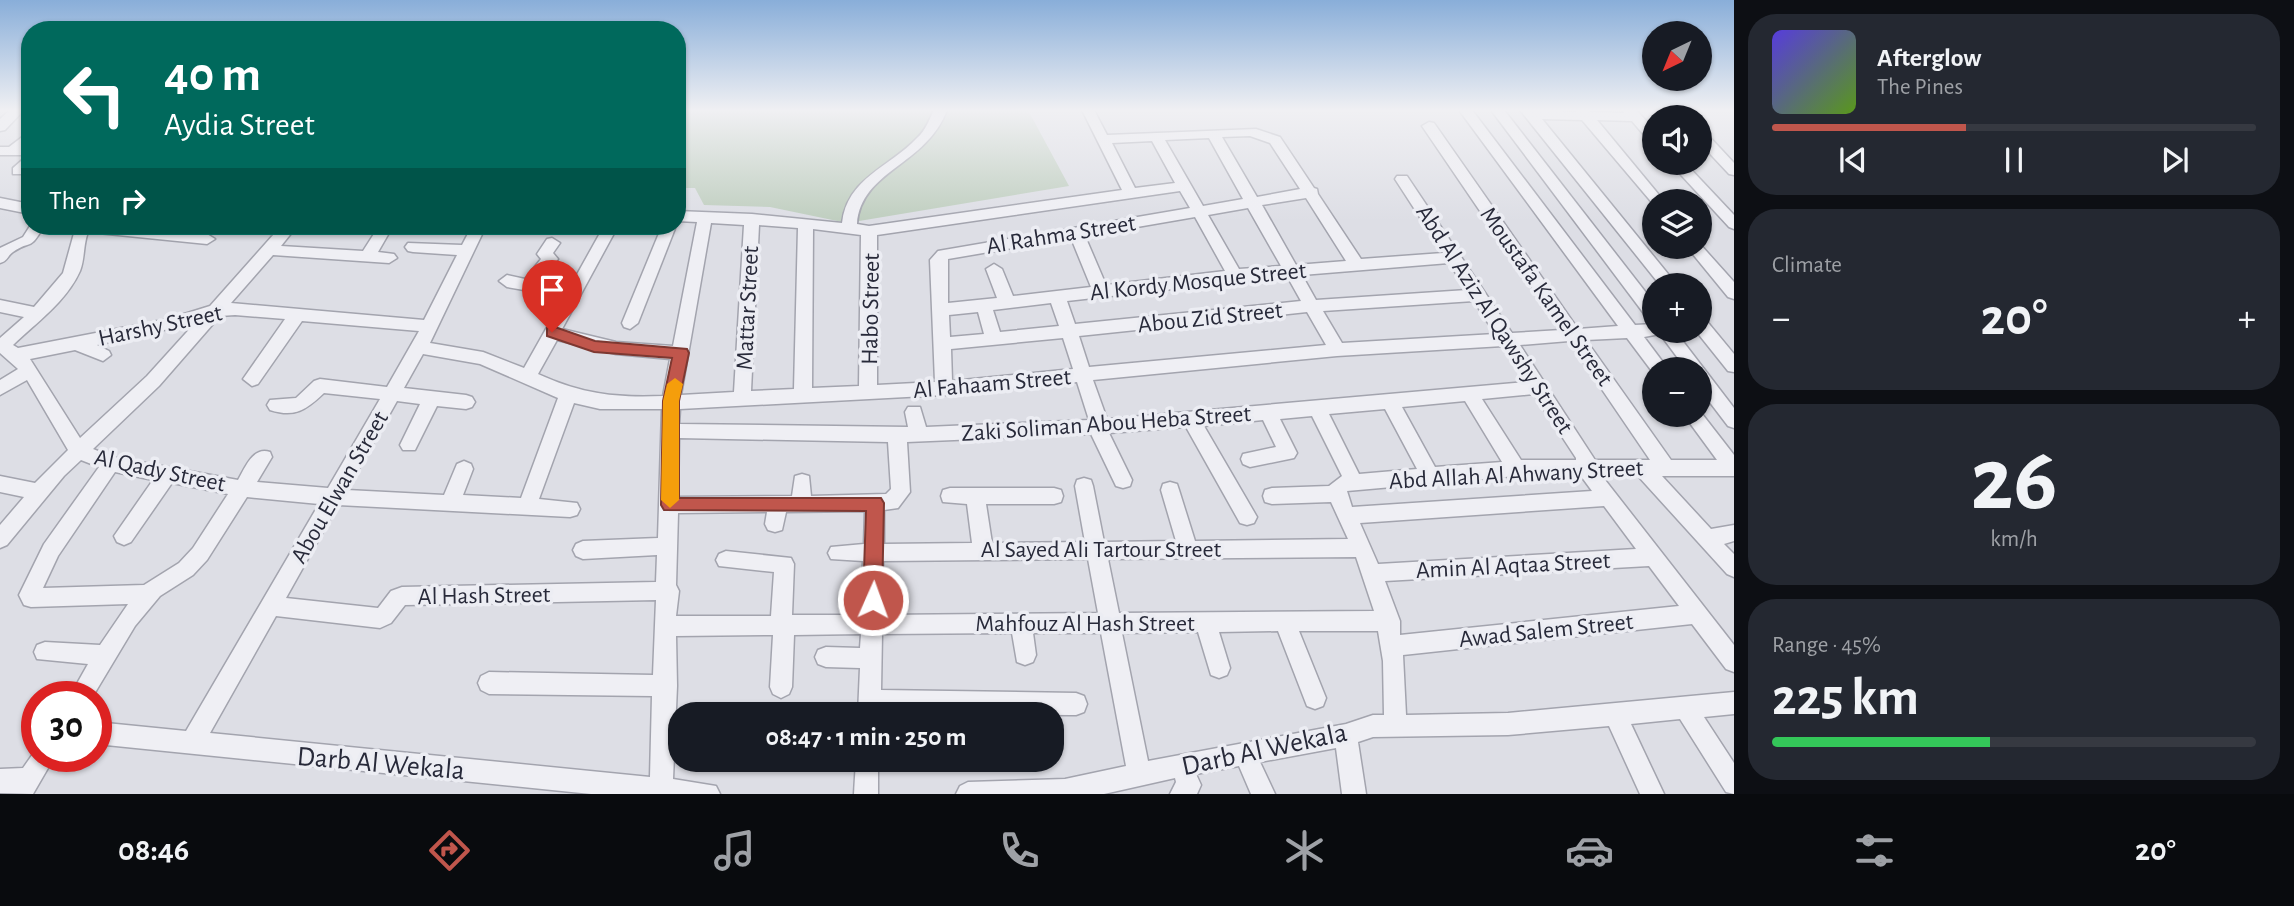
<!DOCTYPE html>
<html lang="en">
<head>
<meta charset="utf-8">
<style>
	:root { --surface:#171b24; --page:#242831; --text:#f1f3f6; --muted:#9ea1a6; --line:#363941; --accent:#c0564c }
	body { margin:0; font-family:"Alegreya Sans",sans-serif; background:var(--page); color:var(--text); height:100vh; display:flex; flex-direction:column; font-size:26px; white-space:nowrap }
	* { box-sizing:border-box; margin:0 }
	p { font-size:23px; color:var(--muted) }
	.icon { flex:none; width:38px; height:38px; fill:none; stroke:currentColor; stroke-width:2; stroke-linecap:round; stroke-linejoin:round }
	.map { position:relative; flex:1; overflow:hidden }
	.side { display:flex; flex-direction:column; gap:14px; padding:14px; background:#0d0f14; width:560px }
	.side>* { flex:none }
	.hud { position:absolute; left:21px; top:21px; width:665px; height:214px; border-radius:28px; box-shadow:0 2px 5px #0004; background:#00695c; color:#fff; overflow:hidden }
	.needle { width:46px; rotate:223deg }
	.buttons { position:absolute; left:1642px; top:21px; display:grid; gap:14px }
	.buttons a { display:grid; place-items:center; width:70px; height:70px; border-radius:50%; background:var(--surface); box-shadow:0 2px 5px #0004; font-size:35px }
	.speed { position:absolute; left:21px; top:681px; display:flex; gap:14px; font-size:35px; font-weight:700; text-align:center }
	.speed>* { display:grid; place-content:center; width:91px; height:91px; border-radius:50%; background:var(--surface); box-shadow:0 2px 5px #0004; line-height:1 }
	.speed .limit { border:10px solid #d22; background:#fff; color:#111 }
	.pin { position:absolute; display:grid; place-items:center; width:60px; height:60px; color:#fff; margin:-72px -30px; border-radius:50% 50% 50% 0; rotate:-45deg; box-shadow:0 0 7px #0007 }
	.pin .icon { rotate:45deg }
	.me { position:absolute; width:77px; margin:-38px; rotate:2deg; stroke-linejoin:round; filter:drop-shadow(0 0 5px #0008) }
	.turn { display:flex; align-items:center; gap:24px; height:147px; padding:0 28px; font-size:32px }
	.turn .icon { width:91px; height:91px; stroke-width:2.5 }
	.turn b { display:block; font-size:49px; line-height:60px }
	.then { display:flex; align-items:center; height:66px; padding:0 28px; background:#0003; gap:14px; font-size:26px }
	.big { font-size:52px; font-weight:700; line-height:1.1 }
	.side .card { flex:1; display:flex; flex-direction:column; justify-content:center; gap:10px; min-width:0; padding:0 24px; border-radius:28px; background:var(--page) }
	.side .dial { align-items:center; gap:0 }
	.dial b { font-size:91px; line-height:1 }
	.song { display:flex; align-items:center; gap:21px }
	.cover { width:84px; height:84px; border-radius:10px; background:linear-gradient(135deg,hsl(250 70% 55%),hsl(90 70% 35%)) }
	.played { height:7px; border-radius:4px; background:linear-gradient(90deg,var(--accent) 40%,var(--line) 40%) }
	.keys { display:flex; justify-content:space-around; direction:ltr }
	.heat { display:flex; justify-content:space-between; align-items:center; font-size:38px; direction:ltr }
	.charge { height:10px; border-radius:5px; background:linear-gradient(90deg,#34c759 45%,var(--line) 0) }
	.trip { position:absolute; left:668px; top:702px; width:396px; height:70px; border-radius:28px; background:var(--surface); box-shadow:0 2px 5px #0004; font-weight:700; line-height:70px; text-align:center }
	.dock { display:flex; height:112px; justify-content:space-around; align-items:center; background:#090b0e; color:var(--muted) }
	.dock .icon { width:49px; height:49px }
	.dock .selected { color:var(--accent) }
	.dock b { font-size:32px; color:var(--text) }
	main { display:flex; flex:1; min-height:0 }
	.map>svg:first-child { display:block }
	.green { fill:#bfcebf }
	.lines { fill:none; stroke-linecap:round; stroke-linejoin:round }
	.minor-casing { stroke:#a3a4ae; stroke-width:3 }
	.minor { fill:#efeff4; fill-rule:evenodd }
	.route { fill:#c0564c; stroke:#7d3831; stroke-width:2 }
	.slow { fill:#f59e0b }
	.labels { text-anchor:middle; stroke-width:7; stroke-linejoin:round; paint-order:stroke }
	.street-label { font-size:24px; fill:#282a3a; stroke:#ecedf3 }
	.near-street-label { font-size:28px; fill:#282a3a; stroke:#ecedf3 }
</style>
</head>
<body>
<main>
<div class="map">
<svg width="1734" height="794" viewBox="0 0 1734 794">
	<rect width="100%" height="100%" fill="#dddee5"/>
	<path class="green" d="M677,110H1028L1069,186L847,223L770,207L704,205L695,188H677Z"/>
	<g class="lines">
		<defs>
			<g id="minor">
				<path d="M10,110H24L5,130L0,131V119Z"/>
				<path d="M934,110H947C926,166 861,170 857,224L869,226L1122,190L1082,110H1094L1107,135L1256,129L1280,137L1314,188L1317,189L1318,194L1361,259L1443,253L1395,179L1397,176H1407L1512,333L1561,330L1422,126L1429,122L1434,123L1578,329L1618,326L1459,110H1472L1635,325L1654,324V331H1675L1734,408V428L1728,426L1699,388V369H1686L1660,334L1644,337L1668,369H1654V374L1627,338L1586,340L1671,460H1717L1684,415H1699V410L1734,455V476H1662L1711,529L1734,525V541L1724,544L1734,554V577L1727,574L1638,476H1602L1734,645V672L1726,669L1692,624L1403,655L1406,715L1508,713L1734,692V714L1704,717L1734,763V794L1726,792L1680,719L1631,724L1664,794H1640L1609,726L1508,735L1373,737L1358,742L1366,794H1342L1336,748L1260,762L1275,794H1251L1239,766L1196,774L1201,785L1197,794H1170L1176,782L1175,778L1104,794H956L960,786L968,782L1065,779L1126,766L1101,633H1033L1036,655L1033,662L1025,665L1017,662L1012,633L882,634L881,690L1076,693L1084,696L1087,704L1084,712L1076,715L858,714L860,668L826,667L818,664L815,657L818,650L826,647L860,648L861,634L794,635L792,687L789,694L781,698L773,694L770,687L773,635L676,636L677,686L673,779L716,786L720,794H591L96,744V722L186,731L319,504L247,497L207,560L193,575L160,596L135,626L93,696H70L88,664L37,659L34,652L37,645L45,642L100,645L128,604L31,607L24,605L19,595L44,544L99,467L81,460L64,476L7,545L0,548V525L24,497L0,492V476L35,483L68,450L27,380L0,395V380L18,369L0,353V338L24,317L0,312V300L34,307L63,273L76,226H122L207,234L215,239L207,244L88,232C83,245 85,258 80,271C66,302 37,322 13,345L18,348L168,319L210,306L274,234L244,231L242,226H297L281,246L363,251L379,226H393L378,252L394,254L397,258L389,263L273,255L231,303L424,320L457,255L413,252L408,251L405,247L408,243L462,245L472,226H486L430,343L483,352L524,368L564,297L507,287L499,281L507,275L525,279L541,259L537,254L547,239L552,238L560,243L553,253L558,259L541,281L570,287L604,226H618L562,329L616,342L673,346L697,222L677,221V211L752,214L842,223C847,178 890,167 917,138C926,130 929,120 934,110ZM1250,136L1270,143L1300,189L1257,197L1222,137ZM1209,138L1243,199L1203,206L1165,140ZM1152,141L1175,183L1135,188L1112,143ZM1180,191L1190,208L938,251L930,260L935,382L877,385V235ZM1306,198L1346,261L1296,265L1262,205ZM1248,208L1281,266L1239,269L1208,215ZM1195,217L1225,271L1106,285L1085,236ZM711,223L744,225L734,392L681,395ZM759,225L798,228L794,389L751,391ZM813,229L861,235L859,386L812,388ZM1071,238L1091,287L1013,296L1002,269L994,264L986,269L997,298L948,303V259ZM1449,263L1467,290L1316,300L1302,275ZM1287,276L1301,301L1075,324L1067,301ZM1474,301L1495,334L1342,343L1323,311ZM1051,303L1059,326L1000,332L993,310ZM978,312L984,334L950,337L949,315ZM1307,312L1326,345L1089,367L1079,336ZM235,315L285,319L243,379L252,386L258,384L302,321L419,331L387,387L320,379L314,381L296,398L270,400L267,405L270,410C295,418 306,410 324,393L380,399L328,488L257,482L272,457L270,452C253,446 245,468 238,480L113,457L93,449L159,386L220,316ZM195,323L147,376L80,438L30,359L75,350L103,361L111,355L109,351L97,345ZM1063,338L1073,369L952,381L951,349ZM557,340L616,354L670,359L663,396C615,398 582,394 538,374ZM1569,341L1650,460H1595L1520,345ZM1503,346L1526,382L1107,419L1093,380L1337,356ZM423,354L480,364L558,398L521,498L463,495L473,469L471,464L464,461L457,464L444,495L347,490L397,401L420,404L400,445L403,450H415L437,406L466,409L472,407L475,402L472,397L466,395L404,388ZM1077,382L1089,420L926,427L920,407H908L905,412L908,427L679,424L680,409L944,395ZM1534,394L1576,458V460H1521L1482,399ZM1465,401L1502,462L1435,467L1402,407ZM574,403L600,409H662L658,538L583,541L576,544L573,550L576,556L583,559L657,555L656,582L402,587L391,591L378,608L286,598L338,505L570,517L577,515L580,509L577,503L539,499ZM1385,409L1417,469L1359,474L1329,414ZM1312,416L1342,476L1329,486L1272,488L1265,490L1263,496L1265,502L1272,504L1331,502L1348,539L1195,541L1179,490L1177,484L1170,482L1163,484L1161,490L1176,541L1104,542L1093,486L1091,480L1084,478L1077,480L1075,486L1085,542L992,543L986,504H1054L1061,502L1063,496L1061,490L1054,488H950L943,490L941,496L943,502L967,504L972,543L884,544V510L898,508L910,492L907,442L1091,434L1116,486L1123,488L1130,486L1132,480L1109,433L1186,427L1240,523L1247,525L1254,523L1257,517L1204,426L1263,420L1276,447L1243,454L1241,459L1243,464L1250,467L1294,458L1297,453L1280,419ZM679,438L888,442L891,489L886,494L811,496L809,476L802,474L795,476L792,496L678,497ZM115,472L153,480L114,536L117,542L124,545L131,542L172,483L228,494L193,548L179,563L144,585L43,588L58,556ZM1516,476H1581L1592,491L1352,507L1347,491ZM1604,506L1636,549L1378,564L1360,523ZM865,511L864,544L831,547L828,553L831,559L863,561L861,615H792L794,564L791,558L726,551L719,554L716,560L719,566L774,572L771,616H676L679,591L676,585L678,513L767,512L765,524L768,530L775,532L782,530L786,512ZM1356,557L1374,611L1119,613L1108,559ZM1088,559L1098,613L882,615L883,561ZM1649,566L1679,606L1400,635V621L1385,581ZM656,600L653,675L489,672L481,676L478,683L481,690L489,694L652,696L650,777L210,733L276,616L380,628L391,623L405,605ZM1278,631L1307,706L1315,709L1323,706L1326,698L1299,631H1378L1383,661L1384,715H1373L1346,724L1148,761L1122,633L1198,632L1211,675L1219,678L1227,675L1230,668L1219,632Z"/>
				<path d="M1491,110H1504L1654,303V321L1648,319Z"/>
				<path d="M1520,110L1576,112L1575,110H1588L1590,112L1624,113L1623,110H1636L1654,129V142L1649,141L1632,121L1597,120L1664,201H1654V205L1582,120L1542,119L1677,285H1660Z"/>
				<path d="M30,131V143L25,147H30V167L23,174H13V168L28,155H0V147H9Z"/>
				<path d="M1699,132L1706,133L1734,163V175L1729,174L1699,142Z"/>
				<path d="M1670,163H1685L1734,215V229L1729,227Z"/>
				<path d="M0,198L30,204V214L0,208Z"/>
				<path d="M30,226H44C29,252 32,239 13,252C7,256 8,261 0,263V248L23,237Z"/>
				<path d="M662,226H676L638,323L630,329L624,327L622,323Z"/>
				<path d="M1699,243L1734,282V299L1728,297L1687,247H1699Z"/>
				<path d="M1699,317L1705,319L1734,354V372L1728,371L1696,331H1699Z"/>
				<path d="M37,748V756H55L33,794L0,793V769L23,768Z"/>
				<path d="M856,760H878V794H854Z"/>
			</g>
		</defs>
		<use href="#minor" class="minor-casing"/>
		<use href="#minor" class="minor"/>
	</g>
	<linearGradient id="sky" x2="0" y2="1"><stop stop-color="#89aed9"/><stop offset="0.5" stop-color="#f0f0f3"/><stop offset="1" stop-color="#f0f0f3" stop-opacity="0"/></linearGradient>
	<rect width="1734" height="221" fill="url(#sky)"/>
	<path class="route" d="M552,326L595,341L687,349L689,353L679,401V498H881L884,503L882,600L879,606L873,608L866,606L863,600L866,511L664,510L661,505L663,401L672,358L594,352L547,336V328Z"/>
	<path class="slow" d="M675,378L683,384L679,401V500L670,508L661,500L663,401L667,384Z"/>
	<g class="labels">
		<g class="street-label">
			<text transform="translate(1061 234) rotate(-9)" y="8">Al Rahma Street</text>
			<text transform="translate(1198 281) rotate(-6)" y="8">Al Kordy Mosque Street</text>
			<text transform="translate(1547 296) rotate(55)" y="8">Moustafa Kamel Street</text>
			<text transform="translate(747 308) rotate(-87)" y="8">Mattar Street</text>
			<text transform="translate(870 309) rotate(-89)" y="8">Habo Street</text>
			<text transform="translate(1210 317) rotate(-6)" y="8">Abou Zid Street</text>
			<text transform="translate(1495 319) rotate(57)" y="8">Abd Al Aziz Al Qawshy Street</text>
			<text transform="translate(160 325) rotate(-12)" y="8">Harshy Street</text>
			<text transform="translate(992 383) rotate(-5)" y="8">Al Fahaam Street</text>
			<text transform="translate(1106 423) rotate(-4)" y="8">Zaki Soliman Abou Heba Street</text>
			<text transform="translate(160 470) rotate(12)" y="8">Al Qady Street</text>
			<text transform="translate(1516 474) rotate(-3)" y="8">Abd Allah Al Ahwany Street</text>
			<text transform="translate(339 487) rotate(-60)" y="8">Abou Elwan Street</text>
			<text x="1101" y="557">Al Sayed Ali Tartour Street</text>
			<text transform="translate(1513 565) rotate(-3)" y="8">Amin Al Aqtaa Street</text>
			<text transform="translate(484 595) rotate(-1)" y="8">Al Hash Street</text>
			<text x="1085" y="631">Mahfouz Al Hash Street</text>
			<text transform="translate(1546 630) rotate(-6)" y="8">Awad Salem Street</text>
		</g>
		<g class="near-street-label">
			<text transform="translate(1264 748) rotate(-12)" y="10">Darb Al Wekala</text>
			<text transform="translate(381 762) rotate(5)" y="10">Darb Al Wekala</text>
		</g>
	</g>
</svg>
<div class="buttons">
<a><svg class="needle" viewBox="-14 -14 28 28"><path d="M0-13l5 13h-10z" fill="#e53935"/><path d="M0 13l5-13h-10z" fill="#9ea1a6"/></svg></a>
<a><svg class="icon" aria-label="sound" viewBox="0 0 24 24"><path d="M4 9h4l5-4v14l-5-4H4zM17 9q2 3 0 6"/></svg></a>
<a><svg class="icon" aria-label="layers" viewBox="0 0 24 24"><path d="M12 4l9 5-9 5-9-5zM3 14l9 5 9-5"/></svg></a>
<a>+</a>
<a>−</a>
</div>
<div class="speed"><div class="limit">30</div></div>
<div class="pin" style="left:552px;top:332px;background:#d93025"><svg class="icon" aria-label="arrive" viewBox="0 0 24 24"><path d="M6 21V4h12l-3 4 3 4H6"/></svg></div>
<svg class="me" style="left:873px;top:600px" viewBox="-20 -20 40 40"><circle r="17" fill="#c0564c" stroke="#fff" stroke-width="3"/><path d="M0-11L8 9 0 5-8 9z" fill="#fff"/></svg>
<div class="trip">08:47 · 1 min · 250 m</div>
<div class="hud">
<div class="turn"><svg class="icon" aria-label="left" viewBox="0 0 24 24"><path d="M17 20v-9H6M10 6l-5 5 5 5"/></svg><div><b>40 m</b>Aydia Street</div></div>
<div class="then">Then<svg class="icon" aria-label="right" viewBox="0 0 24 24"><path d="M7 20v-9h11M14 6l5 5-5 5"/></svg></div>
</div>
</div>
<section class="side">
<div class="card">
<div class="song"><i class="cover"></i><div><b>Afterglow</b><p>The Pines</p></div></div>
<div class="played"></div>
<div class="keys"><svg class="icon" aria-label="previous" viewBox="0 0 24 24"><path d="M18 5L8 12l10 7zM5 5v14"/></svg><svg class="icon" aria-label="pause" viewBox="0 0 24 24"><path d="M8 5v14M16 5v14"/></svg><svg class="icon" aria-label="next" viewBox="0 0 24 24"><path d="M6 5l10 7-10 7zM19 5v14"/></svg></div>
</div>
<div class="card"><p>Climate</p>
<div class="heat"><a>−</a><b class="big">20°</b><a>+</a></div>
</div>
<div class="card dial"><b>26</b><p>km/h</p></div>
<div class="card"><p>Range · 45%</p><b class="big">225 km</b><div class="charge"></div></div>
</section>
</main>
<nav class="dock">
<b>08:46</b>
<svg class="icon selected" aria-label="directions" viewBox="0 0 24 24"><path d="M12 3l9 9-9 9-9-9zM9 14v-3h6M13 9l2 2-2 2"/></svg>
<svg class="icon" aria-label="music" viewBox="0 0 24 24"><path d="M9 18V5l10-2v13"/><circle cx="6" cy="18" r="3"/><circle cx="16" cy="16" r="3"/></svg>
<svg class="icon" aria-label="phone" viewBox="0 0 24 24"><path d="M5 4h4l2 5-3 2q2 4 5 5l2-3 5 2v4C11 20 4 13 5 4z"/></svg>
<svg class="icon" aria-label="climate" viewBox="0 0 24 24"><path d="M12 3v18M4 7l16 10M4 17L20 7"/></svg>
<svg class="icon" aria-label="car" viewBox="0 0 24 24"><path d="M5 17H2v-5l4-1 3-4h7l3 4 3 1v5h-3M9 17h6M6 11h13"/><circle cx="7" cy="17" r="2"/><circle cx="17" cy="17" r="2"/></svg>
<svg class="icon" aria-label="filters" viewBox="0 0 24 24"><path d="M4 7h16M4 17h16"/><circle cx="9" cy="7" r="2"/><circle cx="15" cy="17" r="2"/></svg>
<b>20°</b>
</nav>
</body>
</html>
